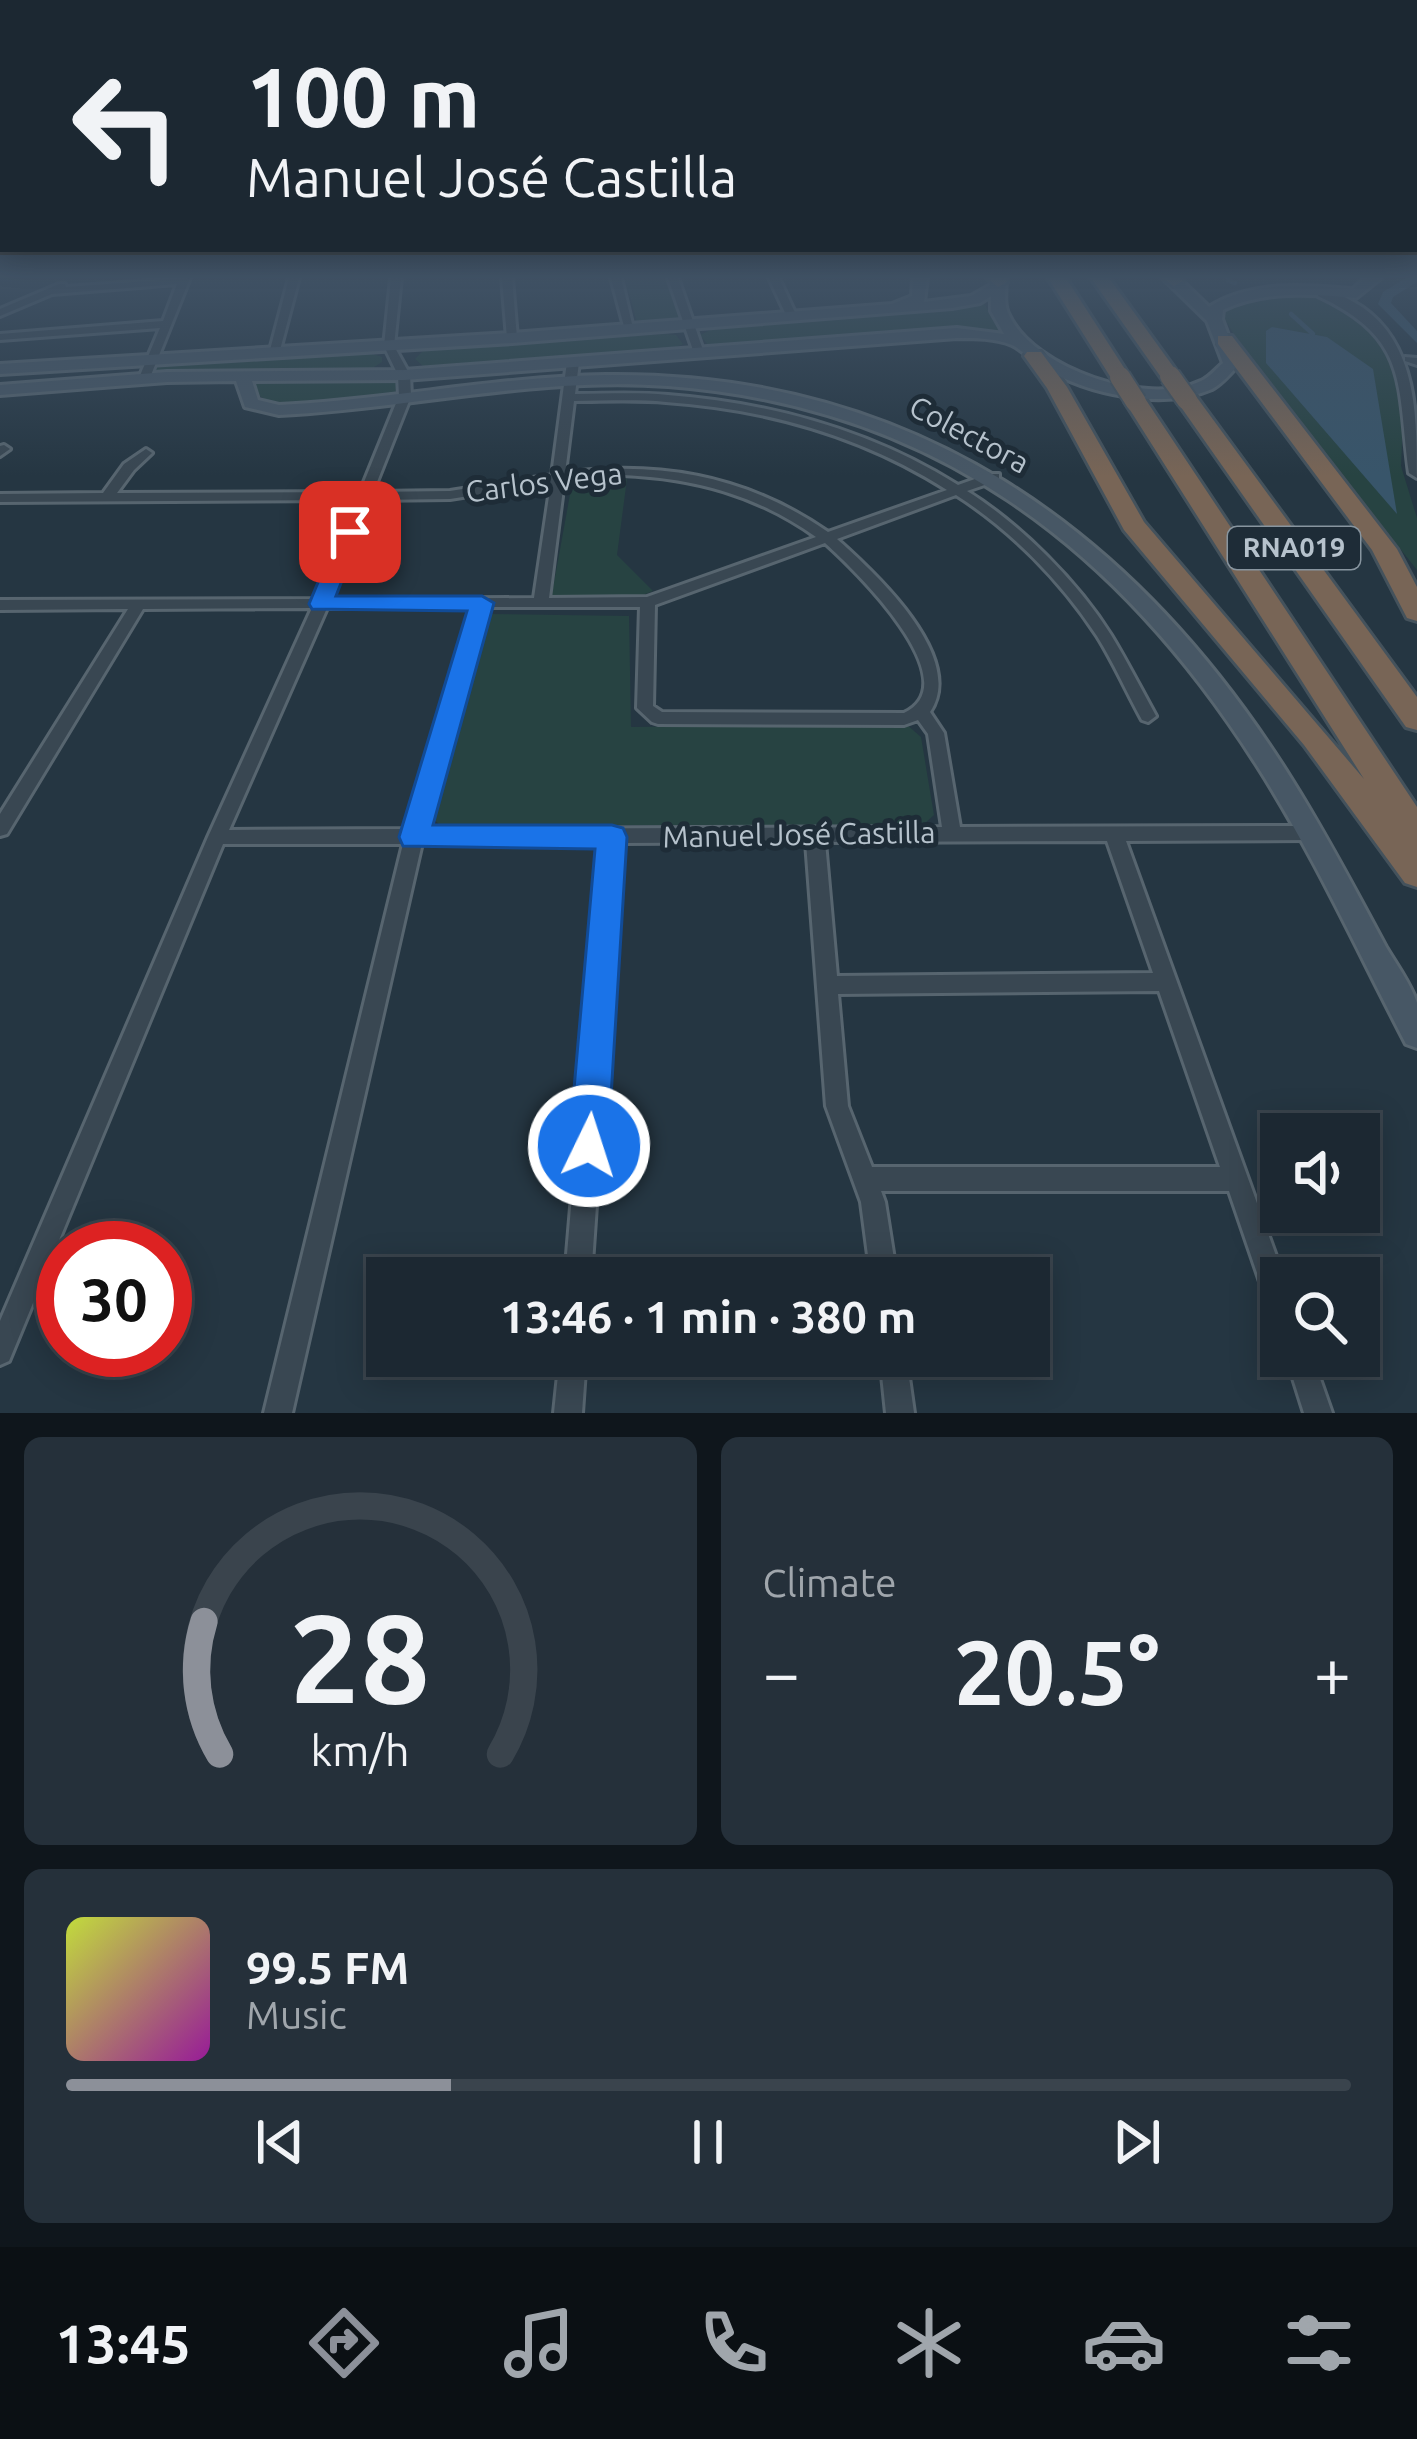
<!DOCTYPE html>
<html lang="en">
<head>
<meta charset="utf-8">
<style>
	:root { --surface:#1c2832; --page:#25303a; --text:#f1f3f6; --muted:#a0a6ac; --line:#3a444d; --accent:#8c9099 }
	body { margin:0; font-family:Ubuntu,sans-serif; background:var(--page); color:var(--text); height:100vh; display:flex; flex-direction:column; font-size:45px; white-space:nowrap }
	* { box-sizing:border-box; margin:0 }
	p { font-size:39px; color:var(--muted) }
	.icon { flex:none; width:66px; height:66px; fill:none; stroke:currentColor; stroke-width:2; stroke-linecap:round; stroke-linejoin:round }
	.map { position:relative; height:1413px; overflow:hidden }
	.drawer { display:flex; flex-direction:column; gap:24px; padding:24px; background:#0f161c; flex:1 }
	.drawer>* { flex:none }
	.guide { position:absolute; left:0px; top:0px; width:1419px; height:252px; box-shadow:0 6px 30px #0003,0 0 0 3px var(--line); background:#1c2832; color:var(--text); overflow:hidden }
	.tools { position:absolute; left:1260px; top:1113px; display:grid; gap:24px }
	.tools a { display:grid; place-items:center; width:120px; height:120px; border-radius:0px; background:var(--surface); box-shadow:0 6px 30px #0003,0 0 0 3px var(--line); font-size:60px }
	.speed { position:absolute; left:36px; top:1221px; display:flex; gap:24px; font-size:60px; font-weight:700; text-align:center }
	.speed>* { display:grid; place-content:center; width:156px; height:156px; border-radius:50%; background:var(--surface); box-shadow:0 6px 30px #0003,0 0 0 3px var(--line); line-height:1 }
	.speed .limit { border:18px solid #d22; background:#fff; color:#111 }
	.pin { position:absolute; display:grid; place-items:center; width:102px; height:102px; color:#fff; margin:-51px; border-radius:24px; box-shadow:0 6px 18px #0006 }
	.me { position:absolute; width:132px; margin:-66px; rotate:4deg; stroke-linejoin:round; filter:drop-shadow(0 0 9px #0008) }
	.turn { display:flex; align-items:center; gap:42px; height:252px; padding:0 48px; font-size:54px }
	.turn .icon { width:156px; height:156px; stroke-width:2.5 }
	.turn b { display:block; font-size:84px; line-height:102px }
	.big { font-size:90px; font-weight:700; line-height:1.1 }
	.drawer .widget { flex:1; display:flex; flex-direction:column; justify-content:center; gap:18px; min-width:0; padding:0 42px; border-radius:18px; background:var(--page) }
	.drawer .dial { align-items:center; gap:0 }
	.dial svg { height:312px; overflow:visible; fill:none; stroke:var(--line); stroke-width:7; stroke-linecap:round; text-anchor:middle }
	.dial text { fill:var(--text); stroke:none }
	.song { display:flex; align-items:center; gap:36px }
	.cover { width:144px; height:144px; border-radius:18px; background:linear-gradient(135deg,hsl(70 70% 55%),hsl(300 70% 35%)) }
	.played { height:12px; border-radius:6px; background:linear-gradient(90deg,var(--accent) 30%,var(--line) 30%) }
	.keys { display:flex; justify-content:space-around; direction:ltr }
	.heat { display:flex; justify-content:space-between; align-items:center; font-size:66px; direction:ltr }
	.drawer .tiles { flex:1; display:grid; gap:24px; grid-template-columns:1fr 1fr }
	.widget:last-child { grid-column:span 2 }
	.trip { position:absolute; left:366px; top:1257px; width:684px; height:120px; border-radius:0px; background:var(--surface); box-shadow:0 6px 30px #0003,0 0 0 3px var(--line); font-weight:700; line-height:120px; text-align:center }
	.dock { display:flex; height:192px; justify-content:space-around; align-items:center; background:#0b1014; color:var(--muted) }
	.dock .icon { width:84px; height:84px }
	.dock .selected { color:var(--accent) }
	.dock b { font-size:54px; color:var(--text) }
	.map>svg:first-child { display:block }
	.green { fill:#274342 }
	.water { fill:#38556a }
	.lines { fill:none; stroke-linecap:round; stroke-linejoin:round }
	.stream { stroke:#38556a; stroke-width:4.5 }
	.canal { fill:#38556a; fill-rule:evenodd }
	.minor-casing { stroke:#57656f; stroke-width:6 }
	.tertiary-casing { stroke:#57656f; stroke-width:6 }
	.secondary-casing { stroke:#57656f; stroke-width:6 }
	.motorway-casing { stroke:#44525c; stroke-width:6 }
	.minor { fill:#394752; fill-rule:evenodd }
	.tertiary { fill:#394752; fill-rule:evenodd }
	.secondary { fill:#475765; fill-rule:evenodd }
	.motorway { fill:#786556; fill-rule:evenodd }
	.motorway-bridge-casing { stroke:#44525c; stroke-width:24; stroke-linecap:butt }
	.motorway-bridge { stroke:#786556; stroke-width:20 }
	.route { fill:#1a73e8; stroke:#114b97; stroke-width:3 }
	.labels { text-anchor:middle; stroke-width:10; stroke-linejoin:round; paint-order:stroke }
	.shield { fill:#1e2c37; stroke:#88959f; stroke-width:3 }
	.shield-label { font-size:27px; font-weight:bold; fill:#b6c2cc }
	.street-label { font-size:30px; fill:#b6c2cc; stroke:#1e2c37 }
</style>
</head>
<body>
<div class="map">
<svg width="1417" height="1413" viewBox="0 0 1417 1413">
	<rect width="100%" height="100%" fill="#253642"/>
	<g class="green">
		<path d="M625,278H667L681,320L637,323Z"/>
		<path d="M1290,293L1338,299L1393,343L1405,369L1401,466L1417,518V570L1243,350L1222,314L1239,302Z"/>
		<path d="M983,302L1001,332L959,329L717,347L707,344L700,335L717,327Z"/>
		<path d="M664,334L676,335L683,344L672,349L424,367L415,359L424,350Z"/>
		<path d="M367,352L382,357V362L365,373L153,371L164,363Z"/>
		<path d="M388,379L397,382L395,394C357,401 275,424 250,386L259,380Z"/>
		<path d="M573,478L627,479L617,555L653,591L633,599H551Z"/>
		<path d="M487,614L629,616L631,727L906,724L921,737L934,815L923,825H440L430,816Z"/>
	</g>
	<path class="water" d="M1272,327L1327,337L1373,369L1397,514L1266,363V331Z"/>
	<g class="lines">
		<g class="stream">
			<path d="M1228,280L1235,283"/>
			<path d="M1291,314L1313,334"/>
		</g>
		<path class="canal" d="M1406,278H1417V282L1393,297L1391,303L1417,331V343L1378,304L1383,292Z"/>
		<defs>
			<g id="minor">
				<path d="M190,278L149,380L139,378L160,328L0,340V334L163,321L177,284L52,294L0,316V309L59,284H65L66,287Z"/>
				<path d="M289,278H299L280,350L275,353L270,350Z"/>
				<path d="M391,278H401L394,346L410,375L411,396L373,492L450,491L552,475L567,362L573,359L579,362L575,394C605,394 637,392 668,395C771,403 870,430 958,485L989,474H999V480L967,491C1020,524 1078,582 1111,635C1127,661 1141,689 1156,716L1148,722L1142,720C1127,693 1114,663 1097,636C1061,581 1011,530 956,495L837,539C874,572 967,657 930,712L944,733L960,827L1309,826L1316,828L1318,833L1316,838L1309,840L1126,841L1284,1278H1281V1318L1272,1314L1268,1305L1229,1191H881L885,1202L897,1278H871L861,1202L826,1106L806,842L621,843L591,1278H565L602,843H422L292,1413H264L403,844H223L9,1361L0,1365V1321L208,837L312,608L143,609L7,834L0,836V814L128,609L0,610V600L316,599L356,500L0,502V494L103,493L124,464L146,449L152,453L134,470L117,493L360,492L399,396L398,375L384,346ZM574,401C604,401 636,399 666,402C767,409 862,436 947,490L828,532C749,477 660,460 565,473ZM622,475C694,478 757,495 816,537L647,597L549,598L564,481ZM551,483L534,598L331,599L370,500L450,499ZM825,543C853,568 971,682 904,713L662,712L653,706L655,605ZM473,607L407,829L229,830L327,608ZM488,607H640L637,708L652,722L658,724L904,725L918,720L928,734L942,827L426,829ZM1107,841L1153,973L837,976L825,842ZM1159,991L1220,1167H872L848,1106L838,994Z"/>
				<path d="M502,278H512L517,338L512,341L507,338Z"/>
				<path d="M611,278H621L634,332L625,330Z"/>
				<path d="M668,278H678L704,353L703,355L694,353Z"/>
				<path d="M769,278H779L797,317L796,319L787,317Z"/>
				<path d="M1405,357L1417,358V365L1405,361Z"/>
				<path d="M4,445L10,449L0,456V446Z"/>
				<path d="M560,1356H586L582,1413H554Z"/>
				<path d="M880,1356H906L914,1413H886Z"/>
				<path d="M1286,1356H1312L1332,1413H1304Z"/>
			</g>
			<path id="tertiary" d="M1318,290C1333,290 1349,299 1362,307C1417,345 1417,416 1417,478L1409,473C1397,384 1410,339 1318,296Z"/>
			<path id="secondary" d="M913,278H927L924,302L971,296L992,284V278H1006C1006,290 1003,305 1009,315C1034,369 1147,407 1201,381C1209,378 1216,369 1223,363L1207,321L1163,278H1179L1209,307C1251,280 1306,285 1353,289L1365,278H1381L1356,298C1312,294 1264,290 1223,310L1222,319L1239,364C1232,372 1222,384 1212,389C1162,411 1087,394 1042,367C1031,361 1023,350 1012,345C995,338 975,338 957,338L404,380L252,381L258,400L279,405C388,400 496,377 605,375C911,371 1134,527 1292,780C1326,834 1356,891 1386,947C1396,964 1411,984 1417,1003C1417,1016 1417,1035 1417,1048L1406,1044C1357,950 1313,853 1256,764C1116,545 932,406 668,386C537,376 409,409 279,415L245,407L236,381L167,382L0,395V385L167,372L404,370L957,328L1004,334L991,311V296L980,303L952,308L512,343L0,374V364L512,333L892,304L912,296Z"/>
			<g id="motorway">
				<path d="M987,278H1005L1007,282L998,287Z"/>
				<path d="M1048,278H1066L1130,377L1127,381H1113Z"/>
				<path d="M1091,278H1109L1180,376L1177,380H1163Z"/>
				<path d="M1163,278H1181L1183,281L1174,286Z"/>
				<path d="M1218,336H1232L1397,549L1417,587V621L1407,618L1372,550L1218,344Z"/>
				<path d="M1027,352H1041L1067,387L1144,522L1364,779L1125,402L1128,397H1144L1417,807V887L1405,883L1304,745L1124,530L1047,388L1024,356Z"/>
				<path d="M1187,394L1195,395L1417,697V730L1406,727L1176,400Z"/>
			</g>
		</defs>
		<use href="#minor" class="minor-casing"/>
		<use href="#tertiary" class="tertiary-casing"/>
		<use href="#secondary" class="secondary-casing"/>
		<use href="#motorway" class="motorway-casing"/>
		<use href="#minor" class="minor"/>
		<use href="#tertiary" class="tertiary"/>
		<use href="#secondary" class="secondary"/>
		<use href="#motorway" class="motorway"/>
		<defs>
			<g id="motorway-bridge">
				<path d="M1170,376L1187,400"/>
				<path d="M1120,377L1136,402"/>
			</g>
		</defs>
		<use href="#motorway-bridge" class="motorway-bridge-casing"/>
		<use href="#motorway-bridge" class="motorway-bridge"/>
	</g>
	<linearGradient id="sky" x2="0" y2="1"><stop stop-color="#141e24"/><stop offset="0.58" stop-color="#405265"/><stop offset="1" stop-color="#405265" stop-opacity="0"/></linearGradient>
	<rect width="1417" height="476" fill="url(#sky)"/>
	<path class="route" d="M350,525L361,532L336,596H482L494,603L433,825H612L623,828L627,837L608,1146L602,1159L589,1165L575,1159L569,1146L595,849L403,846L399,837L467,611L312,609L309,604L339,532Z"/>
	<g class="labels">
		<rect class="shield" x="1228" y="527" width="132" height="42" rx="9"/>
		<g class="shield-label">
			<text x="1294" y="557">RNA019</text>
		</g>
		<g class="street-label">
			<text transform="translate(969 435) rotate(28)" y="10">Colectora</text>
			<text transform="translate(544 483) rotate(-7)" y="10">Carlos Vega</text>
			<text transform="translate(799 835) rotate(-1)" y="10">Manuel José Castilla</text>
		</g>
	</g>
</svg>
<div class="tools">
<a><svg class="icon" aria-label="sound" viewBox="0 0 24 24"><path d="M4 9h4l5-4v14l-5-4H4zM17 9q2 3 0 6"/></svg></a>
<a><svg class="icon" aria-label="search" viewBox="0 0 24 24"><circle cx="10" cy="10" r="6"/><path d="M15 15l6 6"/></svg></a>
</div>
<div class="speed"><div class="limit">30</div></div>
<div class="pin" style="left:350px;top:532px;background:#d93025"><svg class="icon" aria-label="arrive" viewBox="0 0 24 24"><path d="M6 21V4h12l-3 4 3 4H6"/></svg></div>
<svg class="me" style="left:589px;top:1146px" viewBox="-20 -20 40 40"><circle r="17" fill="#1a73e8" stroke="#fff" stroke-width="3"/><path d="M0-11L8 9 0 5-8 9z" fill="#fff"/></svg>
<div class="trip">13:46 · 1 min · 380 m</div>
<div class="guide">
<div class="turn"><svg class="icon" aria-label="left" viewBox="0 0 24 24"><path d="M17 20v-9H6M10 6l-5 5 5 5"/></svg><div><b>100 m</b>Manuel José Castilla</div></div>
</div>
</div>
<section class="drawer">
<div class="tiles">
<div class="widget dial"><svg viewBox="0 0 100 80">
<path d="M14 69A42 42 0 1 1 86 69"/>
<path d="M14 69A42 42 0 0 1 10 35" stroke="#8c9099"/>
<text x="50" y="56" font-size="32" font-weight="700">28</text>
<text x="50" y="72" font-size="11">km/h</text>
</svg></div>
<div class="widget"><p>Climate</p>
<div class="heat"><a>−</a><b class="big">20.5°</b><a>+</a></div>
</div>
<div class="widget">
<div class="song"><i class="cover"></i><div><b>99.5 FM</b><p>Music</p></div></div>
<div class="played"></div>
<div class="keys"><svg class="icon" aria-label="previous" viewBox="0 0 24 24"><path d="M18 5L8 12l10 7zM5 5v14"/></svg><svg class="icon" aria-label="pause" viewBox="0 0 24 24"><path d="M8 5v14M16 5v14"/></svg><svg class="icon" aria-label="next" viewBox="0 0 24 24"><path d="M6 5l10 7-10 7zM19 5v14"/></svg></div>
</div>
</div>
</section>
<nav class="dock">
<b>13:45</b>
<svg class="icon selected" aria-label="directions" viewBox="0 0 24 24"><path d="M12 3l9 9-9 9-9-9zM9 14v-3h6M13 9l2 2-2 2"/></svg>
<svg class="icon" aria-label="music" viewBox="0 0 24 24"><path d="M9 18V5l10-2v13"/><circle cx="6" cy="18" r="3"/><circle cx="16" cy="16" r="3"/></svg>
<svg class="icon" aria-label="phone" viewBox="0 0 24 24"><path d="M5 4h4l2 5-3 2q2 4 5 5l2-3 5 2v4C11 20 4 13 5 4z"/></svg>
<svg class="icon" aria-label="climate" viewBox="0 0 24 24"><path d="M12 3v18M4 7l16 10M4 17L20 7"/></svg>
<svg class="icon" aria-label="car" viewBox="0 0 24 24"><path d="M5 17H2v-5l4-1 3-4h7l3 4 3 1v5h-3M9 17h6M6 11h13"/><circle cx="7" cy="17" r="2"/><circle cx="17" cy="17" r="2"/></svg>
<svg class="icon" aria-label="filters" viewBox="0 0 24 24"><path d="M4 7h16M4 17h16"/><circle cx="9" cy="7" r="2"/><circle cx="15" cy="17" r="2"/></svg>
</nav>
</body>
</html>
